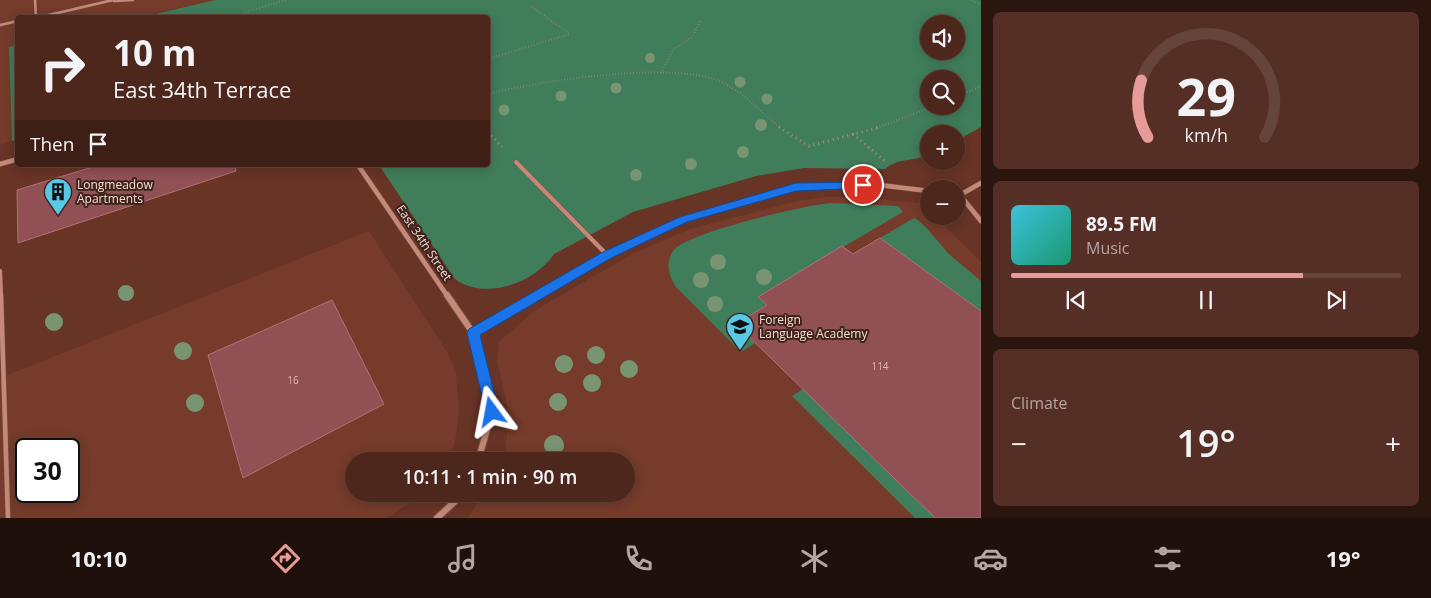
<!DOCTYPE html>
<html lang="en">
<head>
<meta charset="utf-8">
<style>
	:root { --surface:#4e271c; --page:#552f25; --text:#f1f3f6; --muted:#b3a5a3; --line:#65443b; --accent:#e69b98 }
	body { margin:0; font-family:"Open Sans",sans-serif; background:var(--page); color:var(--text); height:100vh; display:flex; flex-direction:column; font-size:19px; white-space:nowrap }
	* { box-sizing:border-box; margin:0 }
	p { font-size:16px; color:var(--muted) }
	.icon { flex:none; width:28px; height:28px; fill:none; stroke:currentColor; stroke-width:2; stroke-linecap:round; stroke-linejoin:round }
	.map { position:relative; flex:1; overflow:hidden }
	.sheet { display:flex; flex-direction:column; gap:12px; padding:12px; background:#2b150f; width:450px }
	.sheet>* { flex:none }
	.hud { position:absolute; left:15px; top:15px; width:475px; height:152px; border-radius:5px; box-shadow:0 2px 12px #0003,0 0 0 1px var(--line); background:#4e271c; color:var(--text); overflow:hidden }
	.controls { position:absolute; left:920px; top:15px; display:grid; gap:10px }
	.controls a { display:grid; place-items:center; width:45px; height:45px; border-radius:50%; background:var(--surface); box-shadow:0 2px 12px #0003,0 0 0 1px var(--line); font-size:25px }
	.speed { position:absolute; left:15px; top:438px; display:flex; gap:10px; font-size:25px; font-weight:700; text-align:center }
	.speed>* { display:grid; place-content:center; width:65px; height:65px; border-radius:50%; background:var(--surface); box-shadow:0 2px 12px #0003,0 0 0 1px var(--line); line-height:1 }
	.speed .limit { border:2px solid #111; border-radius:8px; background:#fff; color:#111 }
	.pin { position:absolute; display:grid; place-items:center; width:42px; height:42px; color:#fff; margin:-21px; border:2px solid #fff; border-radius:50%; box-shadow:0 1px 5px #0007 }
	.me { position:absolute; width:55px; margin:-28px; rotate:347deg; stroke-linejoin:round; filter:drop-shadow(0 0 4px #0008) }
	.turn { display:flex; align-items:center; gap:18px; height:105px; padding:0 15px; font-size:22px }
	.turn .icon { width:65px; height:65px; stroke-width:2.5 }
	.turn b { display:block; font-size:35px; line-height:42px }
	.then { display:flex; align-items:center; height:48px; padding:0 15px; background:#0003; gap:10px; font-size:19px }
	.big { font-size:38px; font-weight:600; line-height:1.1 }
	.sheet .tile { flex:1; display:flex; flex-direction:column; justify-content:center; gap:8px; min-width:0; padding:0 18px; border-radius:8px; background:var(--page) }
	.sheet .dial { align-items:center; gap:0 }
	.dial svg { height:130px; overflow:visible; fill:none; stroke:var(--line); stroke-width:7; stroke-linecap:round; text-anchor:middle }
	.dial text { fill:var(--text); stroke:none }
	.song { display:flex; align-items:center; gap:15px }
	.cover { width:60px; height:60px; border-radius:8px; background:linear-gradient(135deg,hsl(190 70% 55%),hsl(160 70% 35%)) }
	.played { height:5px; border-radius:2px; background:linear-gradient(90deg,var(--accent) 75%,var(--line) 75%) }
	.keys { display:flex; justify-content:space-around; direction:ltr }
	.heat { display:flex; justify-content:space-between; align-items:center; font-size:28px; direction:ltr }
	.trip { position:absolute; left:345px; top:452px; width:290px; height:50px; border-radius:25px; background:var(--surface); box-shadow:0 2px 12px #0003,0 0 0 1px var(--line); font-weight:600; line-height:50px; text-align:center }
	.tabs { display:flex; height:80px; justify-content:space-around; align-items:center; background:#1f100b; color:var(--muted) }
	.tabs .icon { width:35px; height:35px }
	.tabs .active { color:var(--accent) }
	.tabs b { font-size:22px; color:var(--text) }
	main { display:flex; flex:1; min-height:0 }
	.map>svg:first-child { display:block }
	.built { fill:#763b2a; fill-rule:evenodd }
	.green { fill:#407d5a; fill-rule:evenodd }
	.building { fill:#915054; stroke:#af7274 }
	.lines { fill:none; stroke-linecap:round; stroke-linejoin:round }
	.service-far2-casing { stroke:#7c5043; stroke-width:3 }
	.service-far1-casing { stroke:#7c5043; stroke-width:5 }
	.service-casing { stroke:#7c5043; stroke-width:5.5 }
	.minor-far1-casing { stroke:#7c5043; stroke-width:5.5 }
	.minor-casing { stroke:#7c5043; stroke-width:8 }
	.path-far1 { stroke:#b3897e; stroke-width:2; stroke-dasharray:0.5 2.5; stroke-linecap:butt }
	.path { stroke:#b3897e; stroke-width:3; stroke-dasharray:1 4; stroke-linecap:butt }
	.service-far2 { stroke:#c48978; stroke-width:2.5 }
	.service-far1 { stroke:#c48978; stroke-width:4 }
	.service { stroke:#c48978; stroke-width:4.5 }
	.minor-far1 { stroke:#c48978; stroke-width:4.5 }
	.minor { stroke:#c48978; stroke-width:6 }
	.tree { fill:#799470 }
	.route { fill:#1a73e8; stroke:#114b97 }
	.labels { text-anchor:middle; stroke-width:4; stroke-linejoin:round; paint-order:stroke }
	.number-label { font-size:10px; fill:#e1b8b2 }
	.poi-label { font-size:12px; fill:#fcdbd2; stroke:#3c241d; text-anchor:start }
	.street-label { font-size:12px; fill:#fcdbd2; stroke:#3c241d }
</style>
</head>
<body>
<main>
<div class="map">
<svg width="981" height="518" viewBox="0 0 981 518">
	<rect width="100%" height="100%" fill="#683426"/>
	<g class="built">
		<path d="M0,0H215L138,17L18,18L17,45L9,47L12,141L0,145Z"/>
		<path d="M824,197H858L919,203L929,209V216H938L949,231L981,262V518H468L483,494H626V461H501L505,454L509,414L497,359L499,342L534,311L634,253L690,229L797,201Z"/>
		<path d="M369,231L447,352L456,371L459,411L455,442L448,461H354V494H425L424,495L386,518H0V378ZM26,449H69V491H26Z"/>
	</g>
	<g class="green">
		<path d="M215,0H981V127L956,141V134H929V155C914,161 897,158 885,169L804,168L756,176L633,212L554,254C535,283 485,301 455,279L379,165H488V18H138ZM929,24H956V51H929ZM929,79H956V106H929Z"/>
		<path d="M17,45V140L12,141L9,47Z"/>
		<path d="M831,203L898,206L903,212L758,297L767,305L736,324L755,343L741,352L676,287C669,276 665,263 673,251C684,233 806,205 831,203Z"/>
		<path d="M914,218C924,222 941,246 950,255C960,264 971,272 981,281V311L880,238Z"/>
		<path d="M803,389L935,518H915L792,396Z"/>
	</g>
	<g class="building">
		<path d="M99,165H235L236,171L18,243L17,190Z"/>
		<path d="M880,238L981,311V518H935L736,324L767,305L758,297L842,246L853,254Z"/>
		<path d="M332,300L384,404L243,478L208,355Z"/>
	</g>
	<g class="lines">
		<defs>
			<g id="service-far2">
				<path d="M35,0L36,17"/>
				<path d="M114,1L133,0"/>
				<path d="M36,18L113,0"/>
				<path d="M0,25L18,21"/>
			</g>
			<g id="service-far1">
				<path d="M516,162L607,255"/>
				<path d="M0,271L1,297"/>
			</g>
			<path id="service" d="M1,295L8,518"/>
			<g id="minor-far1">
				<path d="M0,164L18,159"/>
				<path d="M358,165L448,297"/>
				<path d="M956,195H960L981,183"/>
				<path d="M960,195L981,221"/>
				<path d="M535,297L607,255L683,220L796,187L879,185L929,191"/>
			</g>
			<g id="minor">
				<path d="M447,295L473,333L492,412L478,461"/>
				<path d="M473,333L538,295"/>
				<path d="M437,518L463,494"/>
			</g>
		</defs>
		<use href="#service-far2" class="service-far2-casing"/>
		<use href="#service-far1" class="service-far1-casing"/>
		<use href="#service" class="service-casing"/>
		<use href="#minor-far1" class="minor-far1-casing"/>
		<use href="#minor" class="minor-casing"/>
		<g class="path-far1">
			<path d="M970,0L981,4"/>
			<path d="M238,18L246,12L286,0"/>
			<path d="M488,59L570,34L532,7"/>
			<path d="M661,73L673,50L693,36L701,19"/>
			<path d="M488,94C539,81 674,60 721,82C744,92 761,113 781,128"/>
			<path d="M956,97L981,86"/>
			<path d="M877,128L934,106"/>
		</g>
		<g class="path">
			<path d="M779,127L809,146L880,127"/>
			<path d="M488,132L502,147"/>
			<path d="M853,134L887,163"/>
		</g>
		<use href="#service-far2" class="service-far2"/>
		<use href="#service-far1" class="service-far1"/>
		<use href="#service" class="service"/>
		<use href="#minor-far1" class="minor-far1"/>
		<use href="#minor" class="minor"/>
	</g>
	<g class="tree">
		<circle cx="650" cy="58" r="5"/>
		<circle cx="740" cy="82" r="5.5"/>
		<circle cx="616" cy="88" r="5.5"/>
		<circle cx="561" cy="96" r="5.5"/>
		<circle cx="767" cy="99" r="5.5"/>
		<circle cx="504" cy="110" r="5.5"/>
		<circle cx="761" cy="125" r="6"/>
		<circle cx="743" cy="152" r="6"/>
		<circle cx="691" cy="164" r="6"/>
		<circle cx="636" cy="175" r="6"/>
		<circle cx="718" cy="262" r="8"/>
		<circle cx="764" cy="277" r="8"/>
		<circle cx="701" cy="280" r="8"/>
		<circle cx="126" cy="293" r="8"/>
		<circle cx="715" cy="304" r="8"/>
		<circle cx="54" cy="322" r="9"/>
		<circle cx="183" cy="351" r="9"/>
		<circle cx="596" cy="355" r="9"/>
		<circle cx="564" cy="364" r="9"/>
		<circle cx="629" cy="369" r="9"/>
		<circle cx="592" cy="383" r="9"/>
		<circle cx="558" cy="402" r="9"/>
		<circle cx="195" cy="403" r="9"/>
		<circle cx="554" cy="445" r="10"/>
	</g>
	<path class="route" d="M863,182L868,185L866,188L796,191L687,222L611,258L480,335L499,412L497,417L492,419L487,417L467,333L469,329L603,252L680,217L796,183Z"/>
	<defs>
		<symbol id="building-pin" viewBox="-11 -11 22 30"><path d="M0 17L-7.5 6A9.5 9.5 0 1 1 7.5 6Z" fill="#59c8e4" stroke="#3c241d"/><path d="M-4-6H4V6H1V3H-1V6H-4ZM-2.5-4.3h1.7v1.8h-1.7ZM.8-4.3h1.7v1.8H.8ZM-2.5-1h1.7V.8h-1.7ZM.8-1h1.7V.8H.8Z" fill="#111"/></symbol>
		<symbol id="school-pin" viewBox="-11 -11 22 30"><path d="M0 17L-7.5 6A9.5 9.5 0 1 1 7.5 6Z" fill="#59c8e4" stroke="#3c241d"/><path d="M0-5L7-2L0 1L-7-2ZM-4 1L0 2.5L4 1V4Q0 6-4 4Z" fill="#111"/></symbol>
	</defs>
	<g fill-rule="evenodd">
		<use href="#building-pin" x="42" y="176" width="32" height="43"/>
		<use href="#school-pin" x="724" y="311" width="32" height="43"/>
	</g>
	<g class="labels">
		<g class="number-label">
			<text x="880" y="370">114</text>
			<text x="293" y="384">16</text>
		</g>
		<g class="poi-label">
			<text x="77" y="189">Longmeadow<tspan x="77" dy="14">Apartments</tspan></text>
			<text x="759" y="324">Foreign<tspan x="759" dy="14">Language Academy</tspan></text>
		</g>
		<g class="street-label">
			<text transform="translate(424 243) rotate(56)" y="4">East 34th Street</text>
		</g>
	</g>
</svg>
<div class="controls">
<a><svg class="icon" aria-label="sound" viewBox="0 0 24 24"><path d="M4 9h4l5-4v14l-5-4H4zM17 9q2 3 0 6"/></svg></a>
<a><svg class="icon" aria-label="search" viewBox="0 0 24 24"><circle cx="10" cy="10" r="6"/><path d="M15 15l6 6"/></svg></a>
<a>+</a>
<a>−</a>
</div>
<div class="speed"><div class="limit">30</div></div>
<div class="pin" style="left:863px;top:185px;background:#d93025"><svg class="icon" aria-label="arrive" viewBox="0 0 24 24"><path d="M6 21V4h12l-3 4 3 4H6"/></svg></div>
<svg class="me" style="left:492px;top:412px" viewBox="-20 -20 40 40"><path d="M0-17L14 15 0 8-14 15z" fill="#1a73e8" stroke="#fff" stroke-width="4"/></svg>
<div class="trip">10:11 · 1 min · 90 m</div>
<div class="hud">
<div class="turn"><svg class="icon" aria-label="right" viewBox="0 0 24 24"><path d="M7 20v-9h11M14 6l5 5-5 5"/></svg><div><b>10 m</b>East 34th Terrace</div></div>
<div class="then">Then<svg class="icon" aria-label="arrive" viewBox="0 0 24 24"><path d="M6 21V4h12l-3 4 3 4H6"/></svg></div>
</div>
</div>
<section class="sheet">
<div class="tile dial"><svg viewBox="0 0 100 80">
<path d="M14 69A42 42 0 1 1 86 69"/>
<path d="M14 69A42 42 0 0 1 10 34" stroke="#e69b98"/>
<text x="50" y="56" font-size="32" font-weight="700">29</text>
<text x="50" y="72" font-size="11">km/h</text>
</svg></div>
<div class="tile">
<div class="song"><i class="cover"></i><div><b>89.5 FM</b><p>Music</p></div></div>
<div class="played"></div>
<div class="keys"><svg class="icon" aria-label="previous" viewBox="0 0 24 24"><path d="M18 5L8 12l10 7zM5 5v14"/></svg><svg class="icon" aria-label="pause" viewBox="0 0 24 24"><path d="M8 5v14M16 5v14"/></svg><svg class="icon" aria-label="next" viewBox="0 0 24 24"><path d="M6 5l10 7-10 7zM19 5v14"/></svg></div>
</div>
<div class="tile"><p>Climate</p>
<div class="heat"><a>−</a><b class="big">19°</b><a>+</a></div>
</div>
</section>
</main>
<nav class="tabs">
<b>10:10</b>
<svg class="icon active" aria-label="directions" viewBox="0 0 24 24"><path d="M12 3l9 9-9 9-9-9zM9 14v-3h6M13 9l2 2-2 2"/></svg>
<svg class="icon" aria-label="music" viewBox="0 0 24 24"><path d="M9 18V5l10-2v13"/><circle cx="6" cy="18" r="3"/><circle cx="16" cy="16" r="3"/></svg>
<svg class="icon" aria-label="phone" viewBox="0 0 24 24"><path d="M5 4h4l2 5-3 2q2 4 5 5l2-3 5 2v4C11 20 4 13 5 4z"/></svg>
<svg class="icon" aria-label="climate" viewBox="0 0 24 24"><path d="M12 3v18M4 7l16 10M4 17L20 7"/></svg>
<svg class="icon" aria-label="car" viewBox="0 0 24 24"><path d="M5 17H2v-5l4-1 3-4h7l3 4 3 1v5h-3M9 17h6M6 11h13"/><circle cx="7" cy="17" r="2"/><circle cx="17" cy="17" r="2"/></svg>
<svg class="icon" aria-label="filters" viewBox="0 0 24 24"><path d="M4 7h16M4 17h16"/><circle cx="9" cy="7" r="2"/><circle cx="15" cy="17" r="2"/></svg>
<b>19°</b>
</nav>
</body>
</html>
